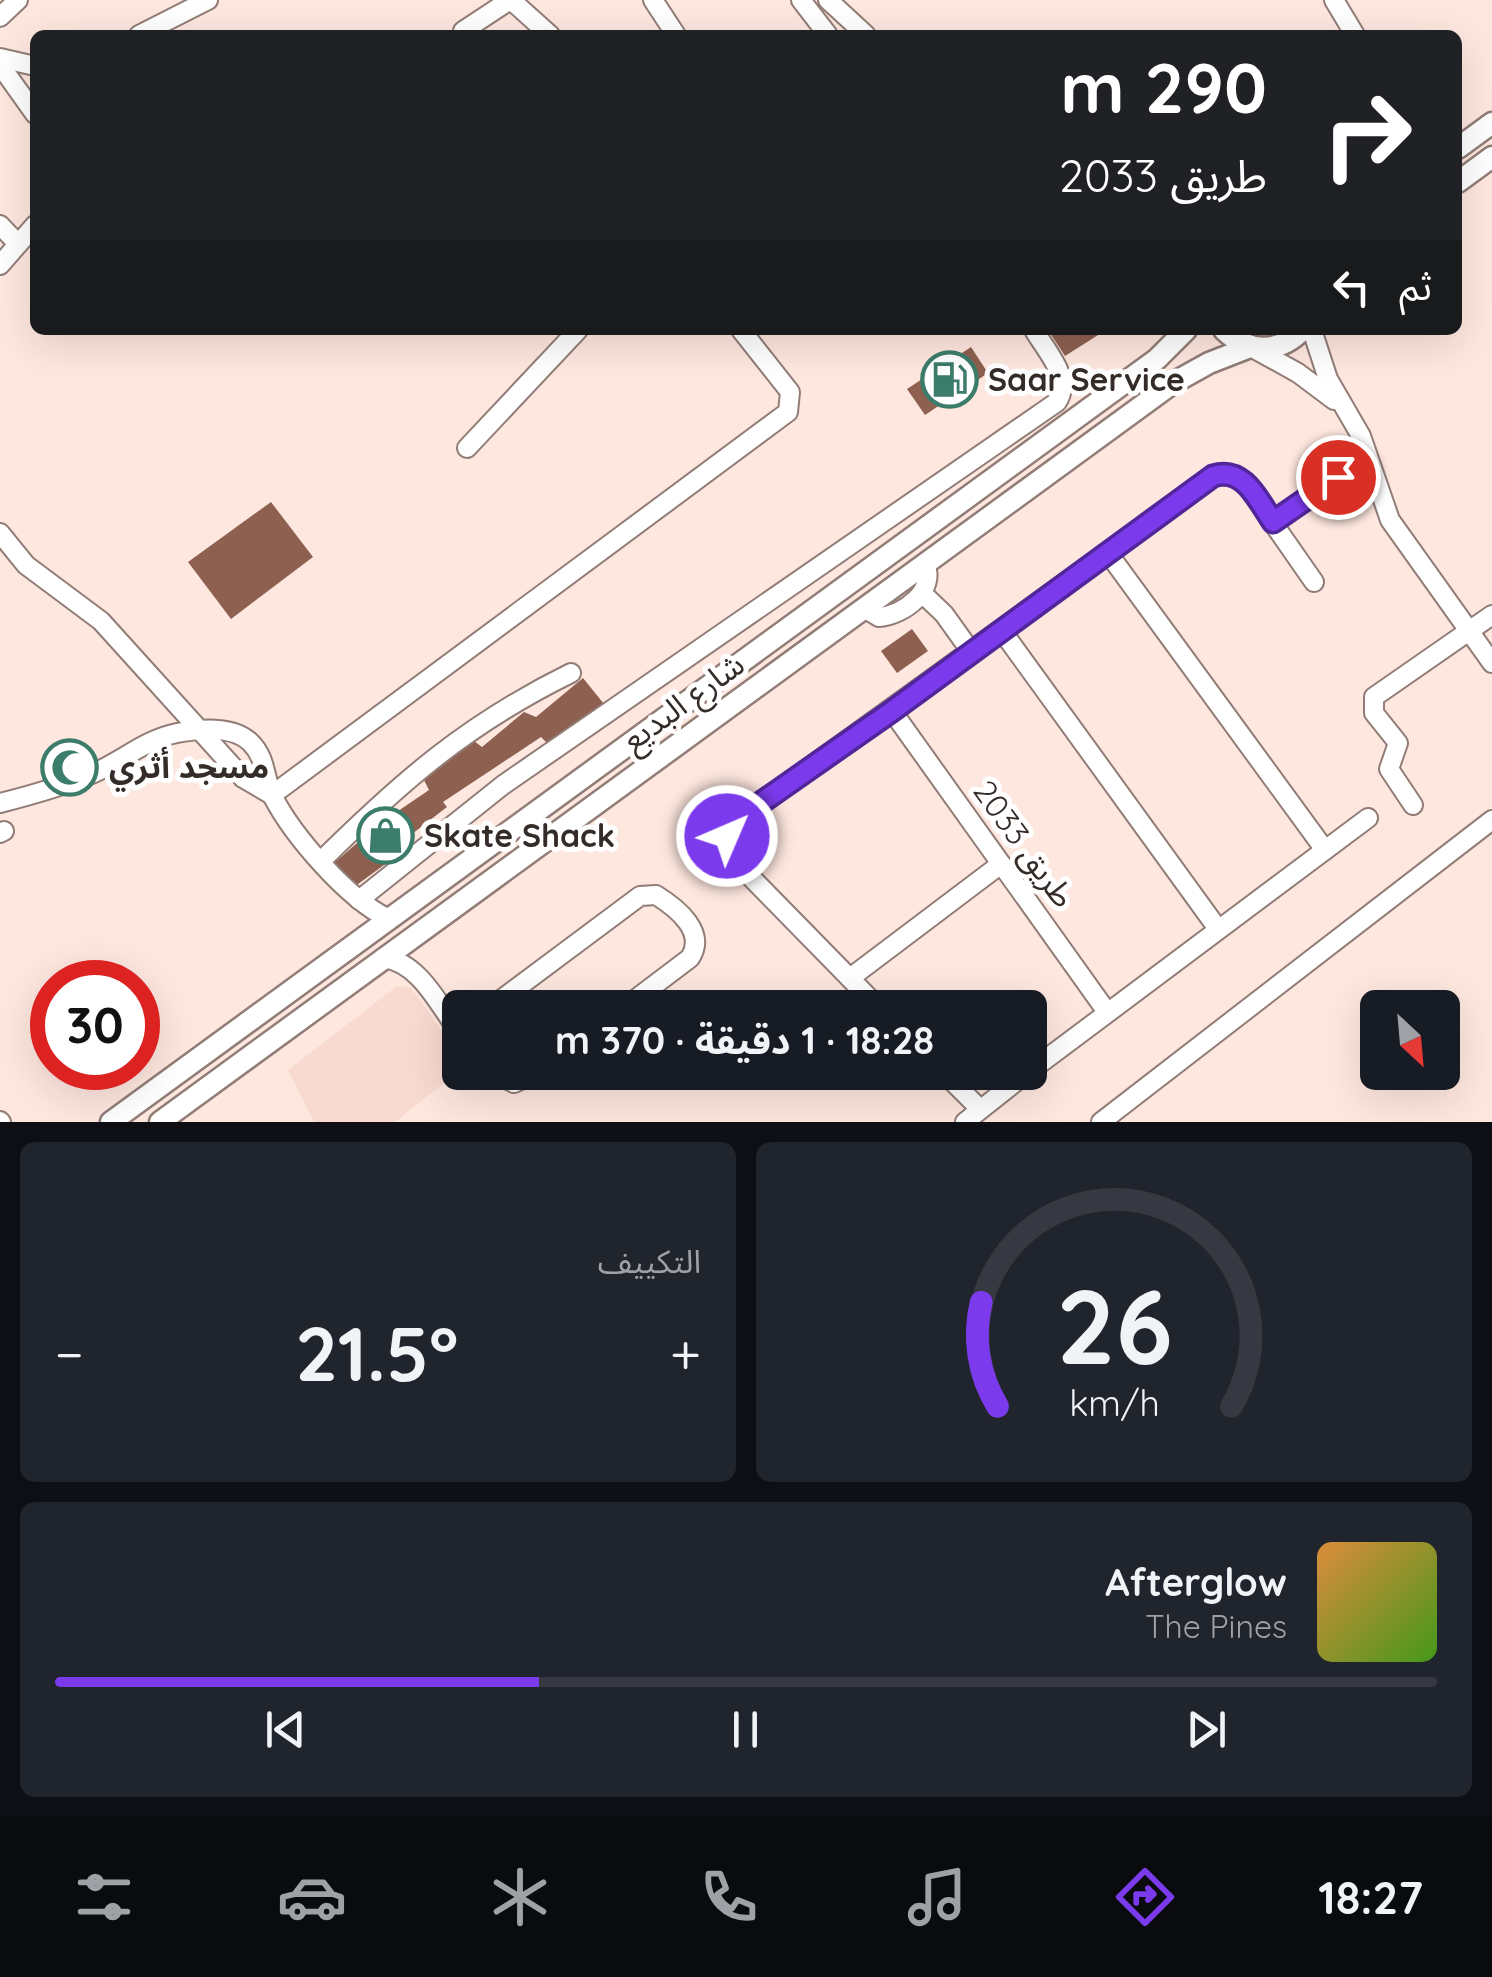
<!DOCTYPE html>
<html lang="ar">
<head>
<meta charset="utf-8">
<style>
	:root { --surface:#171b24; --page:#20242c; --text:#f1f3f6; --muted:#9ea1a6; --line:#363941; --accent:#7c3aed }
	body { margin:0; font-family:Quicksand,"Noto Sans Arabic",sans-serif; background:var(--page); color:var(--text); direction:rtl; height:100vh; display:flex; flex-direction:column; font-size:38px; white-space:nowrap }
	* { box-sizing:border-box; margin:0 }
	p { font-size:32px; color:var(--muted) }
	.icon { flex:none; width:55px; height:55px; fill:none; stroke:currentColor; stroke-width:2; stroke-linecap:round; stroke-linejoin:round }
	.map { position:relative; height:1122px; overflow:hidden; direction:ltr }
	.panel { display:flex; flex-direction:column; gap:20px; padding:20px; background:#0d0f14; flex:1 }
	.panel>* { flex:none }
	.guide { position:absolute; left:30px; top:30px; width:1432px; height:305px; border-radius:15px; box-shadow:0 10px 40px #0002; direction:rtl; background:#202124; color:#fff; overflow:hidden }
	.needle { width:65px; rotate:154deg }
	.buttons { position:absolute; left:1360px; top:990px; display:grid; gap:20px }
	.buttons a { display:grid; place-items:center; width:100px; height:100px; border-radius:15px; background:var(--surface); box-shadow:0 10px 40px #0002; font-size:50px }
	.speed { position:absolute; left:30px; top:960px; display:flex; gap:20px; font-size:50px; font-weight:700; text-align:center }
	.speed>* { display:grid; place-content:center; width:130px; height:130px; border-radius:50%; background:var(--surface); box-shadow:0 10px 40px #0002; line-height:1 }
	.speed .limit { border:15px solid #d22; background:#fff; color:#111 }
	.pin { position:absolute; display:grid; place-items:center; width:85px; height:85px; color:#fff; margin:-42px; border:5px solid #fff; border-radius:50%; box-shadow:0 2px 10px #0007 }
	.me { position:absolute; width:110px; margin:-55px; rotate:45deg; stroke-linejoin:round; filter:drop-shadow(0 0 8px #0008) }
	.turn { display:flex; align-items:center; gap:35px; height:210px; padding:0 30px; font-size:45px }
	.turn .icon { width:130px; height:130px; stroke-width:2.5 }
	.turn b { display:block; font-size:70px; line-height:85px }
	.then { display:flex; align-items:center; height:95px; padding:0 30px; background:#0003; gap:20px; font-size:38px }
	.big { font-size:75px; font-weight:700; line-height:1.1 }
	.panel .card { flex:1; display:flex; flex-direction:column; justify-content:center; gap:15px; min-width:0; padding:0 35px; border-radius:15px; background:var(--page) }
	.panel .dial { align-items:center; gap:0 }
	.dial svg { height:260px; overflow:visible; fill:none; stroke:var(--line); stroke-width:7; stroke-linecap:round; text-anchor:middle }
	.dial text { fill:var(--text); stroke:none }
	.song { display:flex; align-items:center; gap:30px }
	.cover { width:120px; height:120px; border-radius:15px; background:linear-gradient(135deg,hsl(30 70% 55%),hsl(100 70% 35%)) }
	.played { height:10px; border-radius:5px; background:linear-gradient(90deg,var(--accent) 35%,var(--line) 35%) }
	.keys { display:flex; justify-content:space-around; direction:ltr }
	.heat { display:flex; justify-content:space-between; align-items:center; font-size:55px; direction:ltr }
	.panel .tiles { flex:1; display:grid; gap:20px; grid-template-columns:1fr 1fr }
	.card:last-child { grid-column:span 2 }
	.trip { position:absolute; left:442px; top:990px; width:605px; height:100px; border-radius:15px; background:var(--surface); box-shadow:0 10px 40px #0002; font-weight:700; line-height:100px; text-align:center; direction:rtl }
	.dock { display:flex; height:160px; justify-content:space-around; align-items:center; background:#090b0e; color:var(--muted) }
	.dock .icon { width:70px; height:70px }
	.dock .current { color:var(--accent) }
	.dock b { font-size:45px; color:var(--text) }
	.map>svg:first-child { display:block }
	.built { fill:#f9dad1 }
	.building { fill:#8d6050 }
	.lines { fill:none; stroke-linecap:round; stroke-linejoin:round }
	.minor-casing { stroke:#917d76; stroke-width:22 }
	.major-casing { stroke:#917d76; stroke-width:25 }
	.minor { stroke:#fff; stroke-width:18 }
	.major { stroke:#fff; stroke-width:20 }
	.route-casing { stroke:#51269a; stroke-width:25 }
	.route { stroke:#7c3aed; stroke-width:18 }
	.labels { text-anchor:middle; stroke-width:10; stroke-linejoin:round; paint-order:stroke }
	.poi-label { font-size:32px; font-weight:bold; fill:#342c29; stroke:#fff; text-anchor:start }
	.street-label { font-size:32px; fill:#342c29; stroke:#fff }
</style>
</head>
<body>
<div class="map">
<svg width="1492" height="1122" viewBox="0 0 1492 1122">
	<rect width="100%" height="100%" fill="#fee7df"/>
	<path class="built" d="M397,986L411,988L460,1056V1070L395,1122H314L288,1070Z"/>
	<g class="building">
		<path d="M1048,330H1106L1065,356Z"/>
		<path d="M971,347L988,373L925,415L907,389Z"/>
		<path d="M271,502L313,557L231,619L188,562Z"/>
		<path d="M912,629L928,651L897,673L881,651Z"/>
		<path d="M583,678L604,704L551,747L541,737L443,802L447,807L399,844L403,851L354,887L334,863L379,824L429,790L424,780L474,741L482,747L524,712L536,717Z"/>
	</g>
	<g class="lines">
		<defs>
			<g id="minor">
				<path d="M511,0L550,35"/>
				<path d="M653,0L676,35"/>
				<path d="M801,0L828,35"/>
				<path d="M828,0L866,35"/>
				<path d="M1334,0L1355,35"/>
				<path d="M0,17L18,0"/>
				<path d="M463,31L510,0"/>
				<path d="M139,35L208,0"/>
				<path d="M0,58L35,66"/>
				<path d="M0,65L35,114"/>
				<path d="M0,225L18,244"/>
				<path d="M0,265L35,225"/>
				<path d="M1312,330L1328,379L1361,436L1390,520L1492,663"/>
				<path d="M1251,347L1298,373L1334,400"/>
				<path d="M467,448L578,330"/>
				<path d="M1273,523L1367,457"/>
				<path d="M0,533L26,565L101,621L243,778L272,795L788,412L790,392L741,330"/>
				<path d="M1108,553L1325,850"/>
				<path d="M922,593L944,614L972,653"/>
				<path d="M864,608L879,617C904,615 937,590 925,564"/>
				<path d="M1002,631L1218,929"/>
				<path d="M892,711L1107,1012"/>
				<path d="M0,803C32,795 64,786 94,773C122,761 146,739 177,733C199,729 232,725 250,742C267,758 264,779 273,797C294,837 347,898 387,918"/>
				<path d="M1413,805L1389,769L1398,743L1374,713V697L1492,615"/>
				<path d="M0,833L4,831"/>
				<path d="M321,861C402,781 467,724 571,673"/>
				<path d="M359,900L503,785L1057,402C1073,378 1046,351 1034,330"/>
				<path d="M383,958C420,962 439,1006 460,1033"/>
				<path d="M850,978L1001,864"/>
				<path d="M490,1008L640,896L656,895C677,908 707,932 690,958L624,1008"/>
				<path d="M879,1008L735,861L727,837L735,821L1213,476L1225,473L1243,480L1314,582"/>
				<path d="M1030,1071L1368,818"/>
				<path d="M494,1072L514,1083L538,1072"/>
				<path d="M943,1072L980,1109"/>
				<path d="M0,1121L1,1122"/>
				<path d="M965,1122L1028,1072"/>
				<path d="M1101,1122L1492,820"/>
			</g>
			<g id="major">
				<path d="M1458,148L1492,123"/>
				<path d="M1458,182L1492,157"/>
				<path d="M1224,330C1248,353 1279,354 1302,330"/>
				<path d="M111,1122L1157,359L1186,330"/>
				<path d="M160,1122L1173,383L1209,363L1250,347"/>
			</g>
		</defs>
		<use href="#minor" class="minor-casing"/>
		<use href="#major" class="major-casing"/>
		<use href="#minor" class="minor"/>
		<use href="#major" class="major"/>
	</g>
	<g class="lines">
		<defs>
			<path id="route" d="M727,836L742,816L892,711L1213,476C1244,466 1258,500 1273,522L1338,477"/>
		</defs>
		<use href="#route" class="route-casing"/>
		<use href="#route" class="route"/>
	</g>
	<defs>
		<symbol id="fuel-ring" viewBox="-11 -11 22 22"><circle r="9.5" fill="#fff" stroke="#3c7c6b" stroke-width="1.5"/><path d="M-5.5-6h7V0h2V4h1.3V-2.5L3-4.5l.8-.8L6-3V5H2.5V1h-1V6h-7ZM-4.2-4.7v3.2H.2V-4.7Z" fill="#3c7c6b"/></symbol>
		<symbol id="mosque-ring" viewBox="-11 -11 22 22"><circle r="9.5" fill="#fff" stroke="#3c7c6b" stroke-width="1.5"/><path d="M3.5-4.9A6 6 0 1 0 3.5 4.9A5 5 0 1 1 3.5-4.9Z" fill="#3c7c6b"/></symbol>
		<symbol id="shop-ring" viewBox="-11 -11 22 22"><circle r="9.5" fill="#fff" stroke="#3c7c6b" stroke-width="1.5"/><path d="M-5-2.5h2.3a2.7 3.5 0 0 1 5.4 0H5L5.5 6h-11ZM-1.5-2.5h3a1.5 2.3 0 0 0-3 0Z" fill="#3c7c6b"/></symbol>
	</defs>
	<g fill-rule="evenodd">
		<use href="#fuel-ring" x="918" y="348" width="63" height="63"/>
		<use href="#mosque-ring" x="38" y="736" width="63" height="63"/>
		<use href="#shop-ring" x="354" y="804" width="63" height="63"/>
	</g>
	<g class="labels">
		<g class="poi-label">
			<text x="988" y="391">Saar Service</text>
			<text x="109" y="778">مسجد أثري</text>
			<text x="424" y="847">Skate Shack</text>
		</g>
		<g class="street-label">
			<text transform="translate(683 702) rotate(-36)" y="11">شارع البديع</text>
			<text transform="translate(1024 844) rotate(54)" y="11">طريق 2033</text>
		</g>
	</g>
</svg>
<div class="buttons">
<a><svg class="needle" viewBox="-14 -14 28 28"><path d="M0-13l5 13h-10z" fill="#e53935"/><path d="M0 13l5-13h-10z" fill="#9ea1a6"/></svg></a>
</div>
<div class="speed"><div class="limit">30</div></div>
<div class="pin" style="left:1338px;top:477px;background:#d93025"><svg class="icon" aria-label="arrive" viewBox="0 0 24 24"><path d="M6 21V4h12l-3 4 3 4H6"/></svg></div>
<svg class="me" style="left:727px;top:836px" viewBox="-20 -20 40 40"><circle r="17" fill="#7c3aed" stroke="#fff" stroke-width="3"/><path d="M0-11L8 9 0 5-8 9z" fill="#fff"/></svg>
<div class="trip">18:28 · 1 دقيقة · 370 m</div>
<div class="guide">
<div class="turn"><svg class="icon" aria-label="right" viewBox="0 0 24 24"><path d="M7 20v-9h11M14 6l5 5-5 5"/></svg><div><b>290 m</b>طريق 2033</div></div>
<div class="then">ثم<svg class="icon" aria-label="left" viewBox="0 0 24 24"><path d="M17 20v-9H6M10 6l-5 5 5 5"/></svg></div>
</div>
</div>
<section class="panel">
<div class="tiles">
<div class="card dial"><svg viewBox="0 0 100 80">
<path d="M14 69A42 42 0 1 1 86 69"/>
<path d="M14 69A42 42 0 0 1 9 37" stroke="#7c3aed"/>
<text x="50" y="56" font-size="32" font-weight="700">26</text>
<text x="50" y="72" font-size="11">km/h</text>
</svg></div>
<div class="card"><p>التكييف</p>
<div class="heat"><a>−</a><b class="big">21.5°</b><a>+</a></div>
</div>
<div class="card">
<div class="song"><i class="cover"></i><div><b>Afterglow</b><p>The Pines</p></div></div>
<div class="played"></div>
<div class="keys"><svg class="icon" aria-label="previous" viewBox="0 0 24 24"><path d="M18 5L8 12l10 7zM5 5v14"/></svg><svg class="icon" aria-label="pause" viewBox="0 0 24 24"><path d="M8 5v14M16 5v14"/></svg><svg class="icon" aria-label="next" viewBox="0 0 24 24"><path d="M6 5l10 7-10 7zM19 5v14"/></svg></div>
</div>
</div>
</section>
<nav class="dock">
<b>18:27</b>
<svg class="icon current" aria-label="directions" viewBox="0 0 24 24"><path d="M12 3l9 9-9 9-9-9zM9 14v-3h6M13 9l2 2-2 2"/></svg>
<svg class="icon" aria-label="music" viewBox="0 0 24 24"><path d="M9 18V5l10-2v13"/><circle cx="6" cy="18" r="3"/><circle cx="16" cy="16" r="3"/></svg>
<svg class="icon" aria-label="phone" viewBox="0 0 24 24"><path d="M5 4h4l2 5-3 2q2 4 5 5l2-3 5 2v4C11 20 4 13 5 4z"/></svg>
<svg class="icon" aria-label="climate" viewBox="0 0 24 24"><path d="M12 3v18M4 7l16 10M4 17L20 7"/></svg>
<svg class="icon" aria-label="car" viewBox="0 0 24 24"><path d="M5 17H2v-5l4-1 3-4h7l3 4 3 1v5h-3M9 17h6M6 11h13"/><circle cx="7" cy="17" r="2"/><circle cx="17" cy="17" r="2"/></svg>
<svg class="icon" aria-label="filters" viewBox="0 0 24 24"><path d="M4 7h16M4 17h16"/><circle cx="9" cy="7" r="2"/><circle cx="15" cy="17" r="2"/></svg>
</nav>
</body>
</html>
